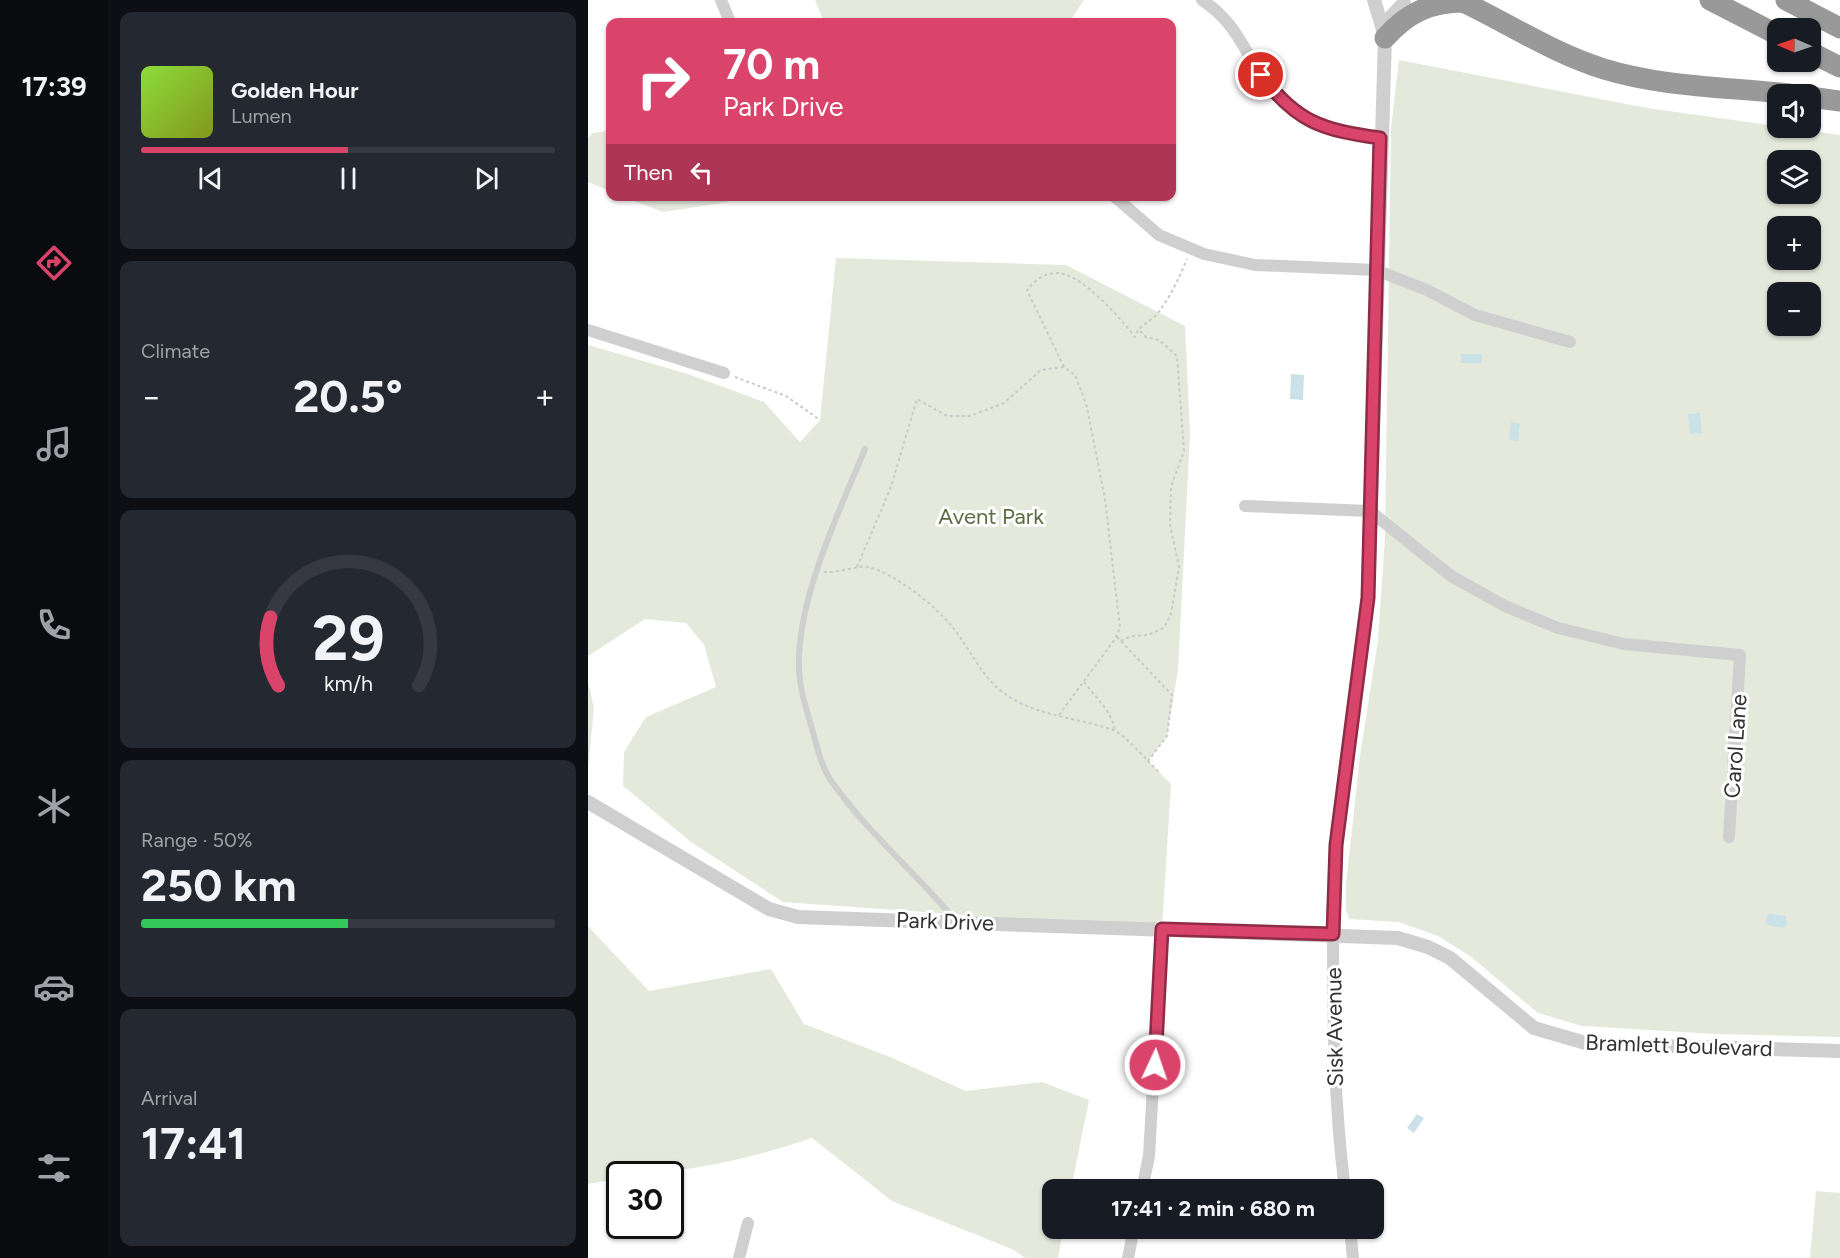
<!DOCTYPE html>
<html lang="en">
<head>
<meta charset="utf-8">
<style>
	:root { --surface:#171b24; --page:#242831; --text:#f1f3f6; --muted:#9ea1a6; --line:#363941; --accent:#da446b }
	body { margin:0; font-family:Figtree,sans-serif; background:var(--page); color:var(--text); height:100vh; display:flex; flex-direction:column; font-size:22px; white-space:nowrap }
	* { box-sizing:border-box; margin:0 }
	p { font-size:20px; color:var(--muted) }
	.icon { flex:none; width:33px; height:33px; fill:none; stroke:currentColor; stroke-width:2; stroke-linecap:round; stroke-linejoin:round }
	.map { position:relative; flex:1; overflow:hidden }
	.details { display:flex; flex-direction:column; gap:12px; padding:12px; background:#0d0f14; width:480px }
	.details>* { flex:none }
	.guide { position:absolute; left:18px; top:18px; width:570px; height:183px; border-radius:12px; box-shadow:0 2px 4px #0004; background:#da446b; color:#fff; overflow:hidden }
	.needle { width:39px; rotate:272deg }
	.fabs { position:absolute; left:1179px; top:18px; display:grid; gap:12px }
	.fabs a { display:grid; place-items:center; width:54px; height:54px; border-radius:12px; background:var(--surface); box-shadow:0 2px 4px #0004; font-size:30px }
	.speed { position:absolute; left:18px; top:1161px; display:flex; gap:12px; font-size:30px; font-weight:700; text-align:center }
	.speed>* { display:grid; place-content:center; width:78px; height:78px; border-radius:50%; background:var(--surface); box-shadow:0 2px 4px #0004; line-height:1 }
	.speed .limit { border:3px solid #111; border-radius:9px; background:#fff; color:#111 }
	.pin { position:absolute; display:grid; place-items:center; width:51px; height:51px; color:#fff; margin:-26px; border:3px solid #fff; border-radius:50%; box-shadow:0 2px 6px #0007 }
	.me { position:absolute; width:66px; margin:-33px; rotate:3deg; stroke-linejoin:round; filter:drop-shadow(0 0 4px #0008) }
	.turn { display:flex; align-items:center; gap:21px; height:126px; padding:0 18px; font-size:27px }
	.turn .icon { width:78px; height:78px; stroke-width:2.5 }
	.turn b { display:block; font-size:42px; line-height:51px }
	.then { display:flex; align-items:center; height:57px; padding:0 18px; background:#0003; gap:12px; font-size:22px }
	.big { font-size:45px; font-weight:700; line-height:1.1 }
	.details .widget { flex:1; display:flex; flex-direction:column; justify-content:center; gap:9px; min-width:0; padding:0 21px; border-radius:12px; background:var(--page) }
	.details .dial { align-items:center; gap:0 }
	.dial svg { height:156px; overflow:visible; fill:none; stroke:var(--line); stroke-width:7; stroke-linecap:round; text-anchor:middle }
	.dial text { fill:var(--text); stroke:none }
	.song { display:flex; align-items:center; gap:18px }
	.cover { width:72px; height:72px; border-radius:9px; background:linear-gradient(135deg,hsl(90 70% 55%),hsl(70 70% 35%)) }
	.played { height:6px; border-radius:3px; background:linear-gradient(90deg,var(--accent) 50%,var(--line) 50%) }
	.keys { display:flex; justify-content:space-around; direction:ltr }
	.heat { display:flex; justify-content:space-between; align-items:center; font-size:33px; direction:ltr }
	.charge { height:9px; border-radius:4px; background:linear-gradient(90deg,#34c759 50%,var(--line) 0) }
	.trip { position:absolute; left:454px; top:1179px; width:342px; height:60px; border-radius:12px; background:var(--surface); box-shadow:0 2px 4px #0004; font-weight:700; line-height:60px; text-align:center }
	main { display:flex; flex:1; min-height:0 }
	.dock { display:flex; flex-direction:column; width:108px; justify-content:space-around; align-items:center; background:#090b0e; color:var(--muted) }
	.dock .icon { width:42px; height:42px }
	.dock .on { color:var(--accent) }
	.dock b { font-size:27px; color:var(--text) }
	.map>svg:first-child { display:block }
	.green { fill:#e4e9dc; fill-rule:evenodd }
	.water { fill:#cae2e7 }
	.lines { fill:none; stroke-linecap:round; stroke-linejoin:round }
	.path { stroke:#c9c9c9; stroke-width:2; stroke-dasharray:3 3; stroke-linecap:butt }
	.service { stroke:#cfcfcf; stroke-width:6 }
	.minor { stroke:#cfcfcf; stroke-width:12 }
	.tertiary { stroke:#cfcfcf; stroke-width:14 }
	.motorway { stroke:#999; stroke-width:21 }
	.route-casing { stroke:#8e2c46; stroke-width:15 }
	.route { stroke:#da446b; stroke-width:10 }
	.labels { text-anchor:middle; stroke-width:6; stroke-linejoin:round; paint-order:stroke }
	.park-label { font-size:22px; fill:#5d6c42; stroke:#fff }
	.street-label { font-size:22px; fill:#323232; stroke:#fff }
</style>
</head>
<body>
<main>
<nav class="dock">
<b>17:39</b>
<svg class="icon on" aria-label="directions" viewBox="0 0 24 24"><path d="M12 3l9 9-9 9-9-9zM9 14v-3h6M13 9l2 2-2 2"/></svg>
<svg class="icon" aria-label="music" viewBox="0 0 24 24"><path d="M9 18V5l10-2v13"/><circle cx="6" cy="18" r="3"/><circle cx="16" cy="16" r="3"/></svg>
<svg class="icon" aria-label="phone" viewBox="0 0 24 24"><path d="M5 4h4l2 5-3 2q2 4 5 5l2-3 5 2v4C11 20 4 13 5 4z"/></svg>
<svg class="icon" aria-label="climate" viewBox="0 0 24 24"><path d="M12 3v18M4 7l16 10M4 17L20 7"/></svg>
<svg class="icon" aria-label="car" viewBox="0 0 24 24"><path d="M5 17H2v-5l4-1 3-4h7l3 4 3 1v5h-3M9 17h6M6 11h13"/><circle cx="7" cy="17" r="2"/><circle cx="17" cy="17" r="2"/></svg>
<svg class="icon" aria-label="filters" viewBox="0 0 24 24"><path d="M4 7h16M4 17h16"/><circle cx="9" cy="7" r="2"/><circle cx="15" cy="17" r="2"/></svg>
</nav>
<section class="details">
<div class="widget">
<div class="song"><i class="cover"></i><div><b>Golden Hour</b><p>Lumen</p></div></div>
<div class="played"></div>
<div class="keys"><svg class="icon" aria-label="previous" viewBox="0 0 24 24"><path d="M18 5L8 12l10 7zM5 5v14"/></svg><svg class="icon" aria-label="pause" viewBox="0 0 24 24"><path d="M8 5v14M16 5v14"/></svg><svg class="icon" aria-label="next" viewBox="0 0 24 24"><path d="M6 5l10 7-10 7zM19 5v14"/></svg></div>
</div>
<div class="widget"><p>Climate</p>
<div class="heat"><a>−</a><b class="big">20.5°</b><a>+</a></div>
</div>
<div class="widget dial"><svg viewBox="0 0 100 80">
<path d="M14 69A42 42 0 1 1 86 69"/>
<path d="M14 69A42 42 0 0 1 10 34" stroke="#da446b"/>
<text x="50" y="56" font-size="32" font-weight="700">29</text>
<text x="50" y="72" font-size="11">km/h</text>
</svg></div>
<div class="widget"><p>Range · 50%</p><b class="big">250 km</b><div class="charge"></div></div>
<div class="widget"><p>Arrival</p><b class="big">17:41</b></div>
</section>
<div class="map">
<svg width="1252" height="1258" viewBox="0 0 1252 1258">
	<rect width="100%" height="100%" fill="#fff"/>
	<g class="green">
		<path d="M227,0H496L481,22H236Z"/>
		<path d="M811,60L1059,108L1252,135V1037L1127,1034L994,1026L950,1013L882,956L850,936L811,922L761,919L758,910V884L772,756L790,640L797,537L803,128ZM1190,160H1222V194H1190ZM1190,226H1222V260H1190ZM1190,292H1222V326H1190Z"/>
		<path d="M22,131V191L0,182V139L4,133Z"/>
		<path d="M36,197H139L140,202L75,212Z"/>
		<path d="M248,258L478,265L597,326L602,434L590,670L579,736L560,761L583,784L574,929L195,902L103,842L35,786L36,752L58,717L128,687L116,645L98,623L57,619L0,656V345L100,374L176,402L212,442L232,420Z"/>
		<path d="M0,681L6,708L0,770Z"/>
		<path d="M0,926L61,991L183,969L216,1024L302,1057L378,1091L454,1082L501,1100L483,1189L465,1190V1228L475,1229L470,1258H437L426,1250L304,1201L224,1138C163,1159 96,1174 32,1174L31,1179L0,1184Z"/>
		<path d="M1228,1191L1252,1193V1258H1222Z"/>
	</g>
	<g class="water">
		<rect x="873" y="354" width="21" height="9"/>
		<path d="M703,374L716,375L715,400L702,399Z"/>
		<path d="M1112,413L1114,433L1102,434L1100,414Z"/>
		<path d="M923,422L932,424L930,441L921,440Z"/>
		<path d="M1181,913L1198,916L1199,925L1196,928L1180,925L1177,921Z"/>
		<path d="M829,1114L836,1118L826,1133L819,1128Z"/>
	</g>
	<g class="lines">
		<g class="path">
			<path d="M147,377L198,396L232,420"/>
			<path d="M269,567L303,487L329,399L359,416H382L416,403L453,370L476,367"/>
			<path d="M236,572C251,573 270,565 281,567C309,575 348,606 366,629C384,652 395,680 420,696C450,716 491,718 525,730C538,735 561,763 572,773"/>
			<path d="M529,637L584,695L579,736L560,761"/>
			<path d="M533,641L543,636L560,635L576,628L583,614L591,567L582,525L583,487L596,451L589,356L571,340L558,337L550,329"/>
			<path d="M496,682C508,698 524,711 527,731"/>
			<path d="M471,715L527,639L532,628L517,499L498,403L487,375L476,367L439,290C447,280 457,272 471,273C497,277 532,318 547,337C551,325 561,323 569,314C582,298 591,278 599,259"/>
		</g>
		<path class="service" d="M277,449C251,512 208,601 211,670C212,690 219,712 225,732C229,748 234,768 244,782C280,833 328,873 368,921"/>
		<g class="minor">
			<path d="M133,0L142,22"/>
			<path d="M614,0C647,22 653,45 674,76C704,121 741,131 792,138"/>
			<path d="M526,196L571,235L616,254L667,265L788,270L839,290L887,315L982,342"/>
			<path d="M0,330L136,373"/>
			<path d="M657,506L782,511L863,576L917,606L970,628L1036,644L1152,655L1141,837"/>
			<path d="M745,934C745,1020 746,1104 757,1190"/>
			<path d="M554,1190L561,1156L574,929"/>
			<path d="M762,1228L765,1258"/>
			<path d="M151,1258L160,1223"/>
			<path d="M540,1258L546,1228"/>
		</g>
		<g class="tertiary">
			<path d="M786,0L796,33"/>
			<path d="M0,802L181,909L210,917L810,938L840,947L862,958L946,1028L1001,1044L1252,1051"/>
			<path d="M745,934L748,845L780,598L797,38L800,20L816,3"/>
		</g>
		<g class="motorway">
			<path d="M871,0C920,23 964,53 1016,69C1074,87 1140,87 1201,94"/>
			<path d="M1122,0L1190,35"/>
			<path d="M1198,0L1252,28"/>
			<path d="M797,38C819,13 842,2 876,2"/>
			<path d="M1222,52L1252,67"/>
			<path d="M1222,97L1252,101"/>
		</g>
	</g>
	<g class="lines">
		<defs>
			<path id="route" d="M567,1065L574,929L745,934L748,845L780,598L792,138C735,130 709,123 673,75"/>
		</defs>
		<use href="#route" class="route-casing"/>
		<use href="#route" class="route"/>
	</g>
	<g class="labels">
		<g class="park-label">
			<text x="403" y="524">Avent Park</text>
		</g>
		<g class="street-label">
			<text transform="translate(1147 746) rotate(-86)" y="8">Carol Lane</text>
			<text transform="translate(357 921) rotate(2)" y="8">Park Drive</text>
			<text transform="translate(746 1027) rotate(-91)" y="8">Sisk Avenue</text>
			<text transform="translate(1091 1045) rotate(2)" y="8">Bramlett Boulevard</text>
		</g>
	</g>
</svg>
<div class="fabs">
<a><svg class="needle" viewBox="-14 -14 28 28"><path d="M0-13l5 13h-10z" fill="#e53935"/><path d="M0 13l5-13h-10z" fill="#9ea1a6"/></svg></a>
<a><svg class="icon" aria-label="sound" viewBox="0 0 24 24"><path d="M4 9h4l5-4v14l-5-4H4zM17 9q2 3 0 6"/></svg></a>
<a><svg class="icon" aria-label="layers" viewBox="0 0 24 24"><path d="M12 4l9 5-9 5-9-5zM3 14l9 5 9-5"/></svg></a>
<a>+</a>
<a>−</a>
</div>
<div class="speed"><div class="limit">30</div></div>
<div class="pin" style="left:673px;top:75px;background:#d93025"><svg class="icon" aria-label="arrive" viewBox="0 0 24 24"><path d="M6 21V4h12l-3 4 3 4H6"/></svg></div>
<svg class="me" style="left:567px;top:1065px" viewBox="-20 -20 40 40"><circle r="17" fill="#da446b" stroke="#fff" stroke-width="3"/><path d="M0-11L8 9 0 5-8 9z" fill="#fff"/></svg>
<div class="trip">17:41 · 2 min · 680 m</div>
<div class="guide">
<div class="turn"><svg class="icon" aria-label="right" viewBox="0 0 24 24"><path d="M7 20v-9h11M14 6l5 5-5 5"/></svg><div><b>70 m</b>Park Drive</div></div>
<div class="then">Then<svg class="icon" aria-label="left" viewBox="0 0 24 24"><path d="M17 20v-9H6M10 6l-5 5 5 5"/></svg></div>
</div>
</div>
</main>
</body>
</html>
